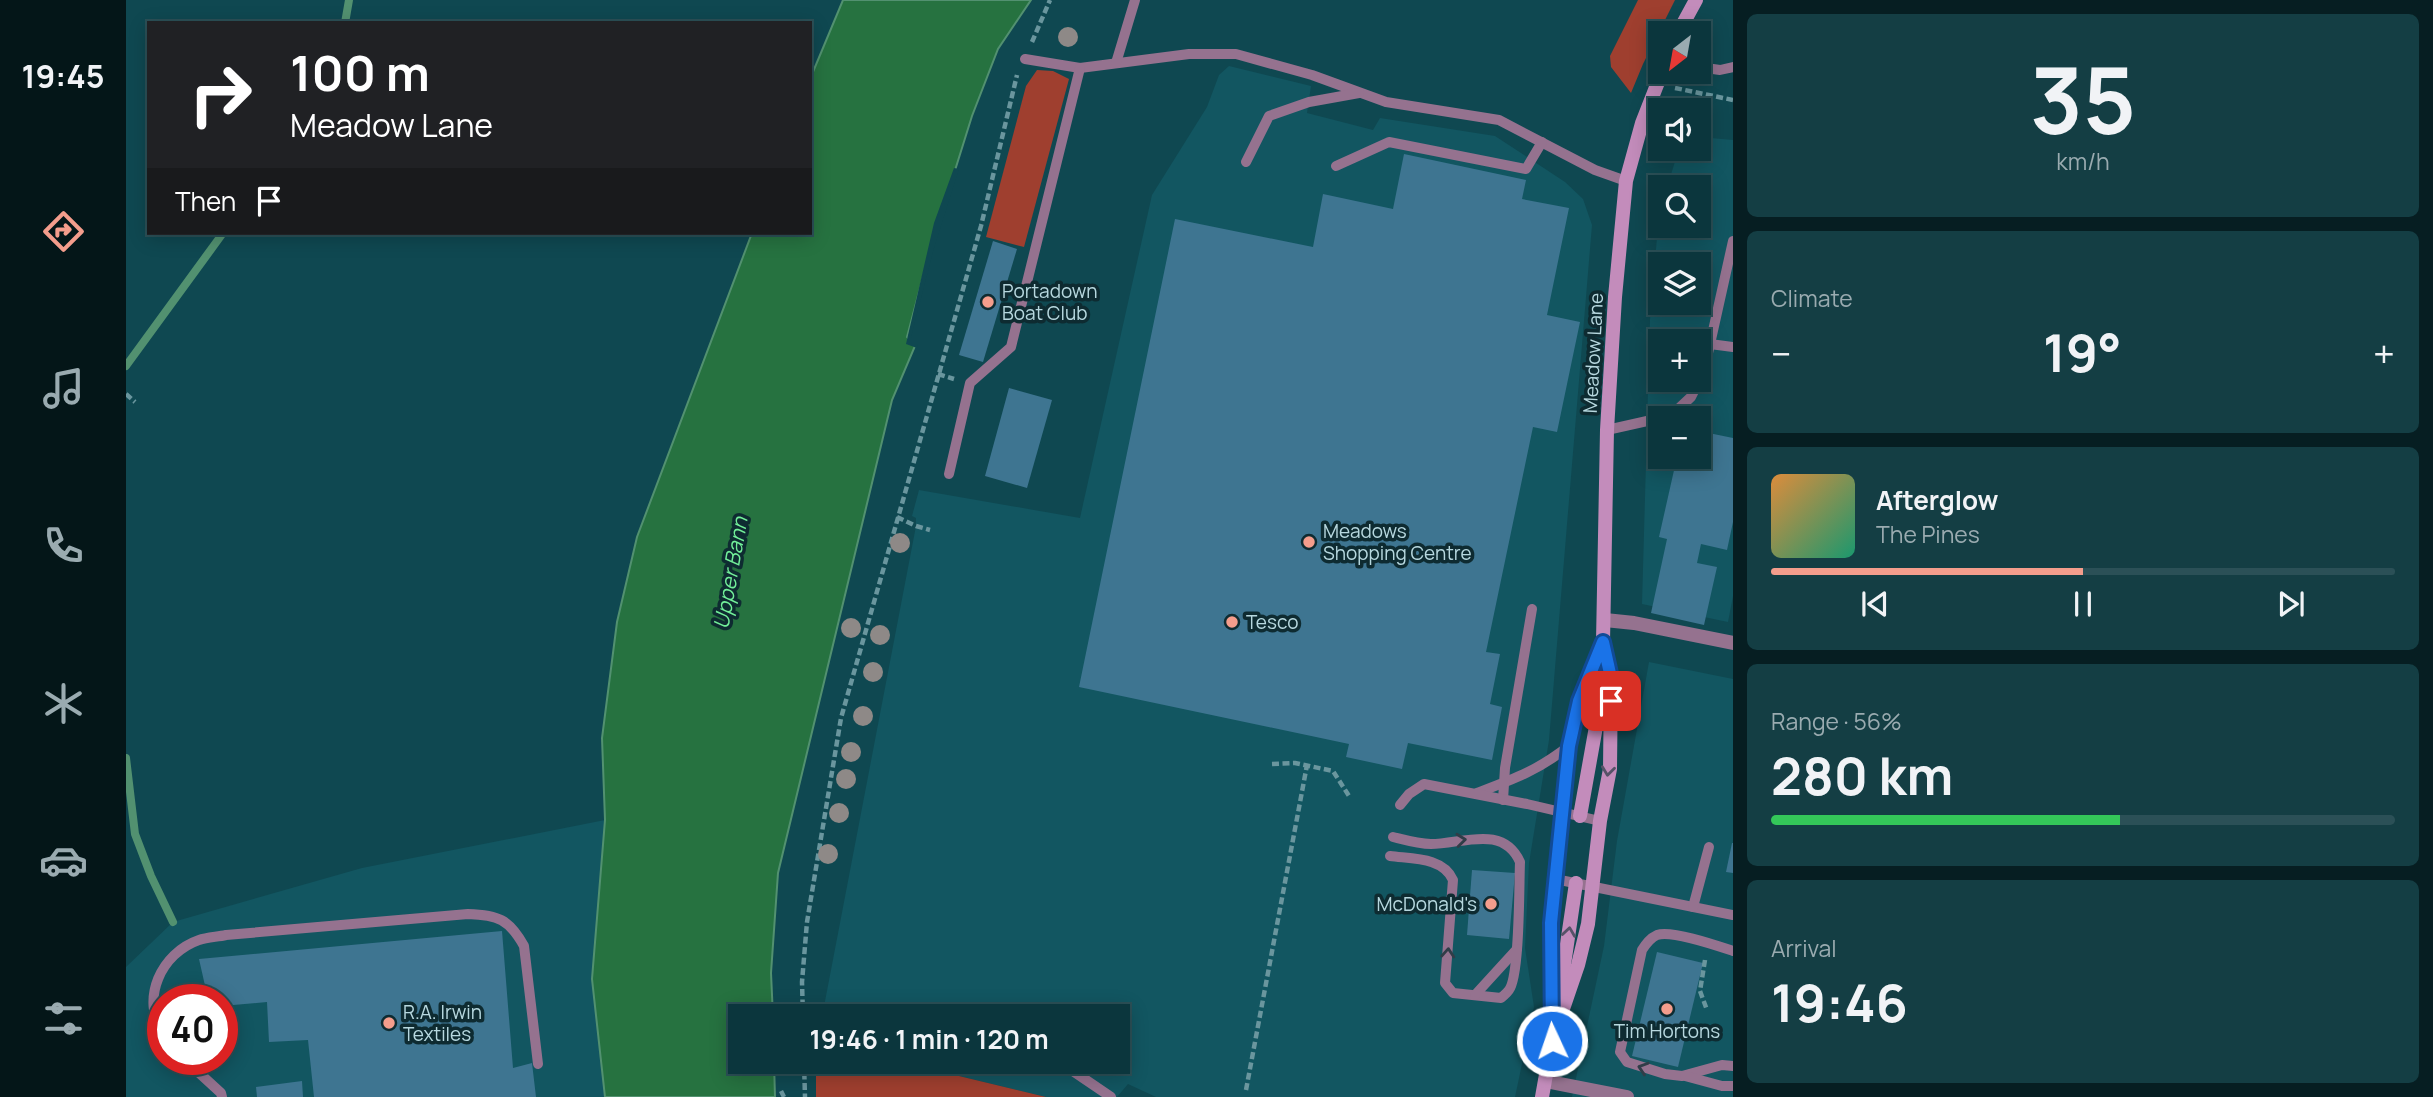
<!DOCTYPE html>
<html lang="en">
<head>
<meta charset="utf-8">
<style>
	:root { --surface:#0b363d; --page:#143e44; --text:#f1f3f6; --muted:#9aabb0; --line:#2b5057; --accent:#f49d8c }
	body { margin:0; font-family:Manrope,sans-serif; background:var(--page); color:var(--text); height:100vh; display:flex; flex-direction:column; font-size:26px; white-space:nowrap }
	* { box-sizing:border-box; margin:0 }
	p { font-size:23px; color:var(--muted) }
	.icon { flex:none; width:38px; height:38px; fill:none; stroke:currentColor; stroke-width:2; stroke-linecap:round; stroke-linejoin:round }
	.map { position:relative; flex:1; overflow:hidden }
	.sheet { display:flex; flex-direction:column; gap:14px; padding:14px; background:#061e22; width:700px }
	.sheet>* { flex:none }
	.banner { position:absolute; left:21px; top:21px; width:665px; height:214px; border-radius:0px; box-shadow:0 4px 18px #0003,0 0 0 2px var(--line); background:#202124; color:#fff; overflow:hidden }
	.needle { width:46px; rotate:211deg }
	.tools { position:absolute; left:1522px; top:21px; display:grid; gap:14px }
	.tools a { display:grid; place-items:center; width:63px; height:63px; border-radius:0px; background:var(--surface); box-shadow:0 4px 18px #0003,0 0 0 2px var(--line); font-size:35px }
	.speed { position:absolute; left:21px; top:984px; display:flex; gap:14px; font-size:35px; font-weight:700; text-align:center }
	.speed>* { display:grid; place-content:center; width:91px; height:91px; border-radius:50%; background:var(--surface); box-shadow:0 4px 18px #0003,0 0 0 2px var(--line); line-height:1 }
	.speed .limit { border:10px solid #d22; background:#fff; color:#111 }
	.pin { position:absolute; display:grid; place-items:center; width:60px; height:60px; color:#fff; margin:-30px; border-radius:14px; box-shadow:0 4px 10px #0006 }
	.me { position:absolute; width:77px; margin:-38px; rotate:357deg; stroke-linejoin:round; filter:drop-shadow(0 0 5px #0008) }
	.turn { display:flex; align-items:center; gap:24px; height:147px; padding:0 28px; font-size:32px }
	.turn .icon { width:91px; height:91px; stroke-width:2.5 }
	.turn b { display:block; font-size:49px; line-height:60px }
	.then { display:flex; align-items:center; height:66px; padding:0 28px; background:#0003; gap:14px; font-size:26px }
	.big { font-size:52px; font-weight:700; line-height:1.1 }
	.sheet .card { flex:1; display:flex; flex-direction:column; justify-content:center; gap:10px; min-width:0; padding:0 24px; border-radius:10px; background:var(--page) }
	.sheet .dial { align-items:center; gap:0 }
	.dial b { font-size:91px; line-height:1 }
	.song { display:flex; align-items:center; gap:21px }
	.cover { width:84px; height:84px; border-radius:10px; background:linear-gradient(135deg,hsl(30 70% 55%),hsl(160 70% 35%)) }
	.played { height:7px; border-radius:4px; background:linear-gradient(90deg,var(--accent) 50%,var(--line) 50%) }
	.keys { display:flex; justify-content:space-around; direction:ltr }
	.heat { display:flex; justify-content:space-between; align-items:center; font-size:38px; direction:ltr }
	.charge { height:10px; border-radius:5px; background:linear-gradient(90deg,#34c759 56%,var(--line) 0) }
	.trip { position:absolute; left:602px; top:1004px; width:402px; height:70px; border-radius:0px; background:var(--surface); box-shadow:0 4px 18px #0003,0 0 0 2px var(--line); font-weight:700; line-height:70px; text-align:center }
	main { display:flex; flex:1; min-height:0 }
	.dock { display:flex; flex-direction:column; width:126px; justify-content:space-around; align-items:center; background:#041618; color:var(--muted) }
	.dock .icon { width:49px; height:49px }
	.dock .current { color:var(--accent) }
	.dock b { font-size:32px; color:var(--text) }
	.map>svg:first-child { display:block }
	.built { fill:#125661; fill-rule:evenodd }
	.green { fill:#9f3f2f }
	.water { fill:#267240; stroke:#529170; stroke-width:2 }
	.pier { fill:#0f4851 }
	.lines { fill:none; stroke-linecap:round; stroke-linejoin:round }
	.stream { stroke:#529170; stroke-width:8 }
	.building { fill:#3e7591 }
	.path { stroke:#6a969e; stroke-width:4.5; stroke-dasharray:7 3.5; stroke-linecap:butt }
	.lane { stroke:#95728f; stroke-width:10 }
	.street { stroke:#95728f; stroke-width:14 }
	.secondary { stroke:#c38cbb; stroke-width:14 }
	.tree { fill:#8e8987 }
	.oneway { stroke:#565268 }
	.oneway2 { stroke:#303d48 }
	.route-casing { stroke:#114b97; stroke-width:18 }
	.route { stroke:#1a73e8; stroke-width:12 }
	.poi-dot { fill:#f49d8c; stroke:#0e2b31; stroke-width:2.5 }
	.labels { text-anchor:middle; stroke-width:7; stroke-linejoin:round; paint-order:stroke }
	.poi-label { font-size:19px; fill:#b7d8df; stroke:#0e2b31; text-anchor:start }
	.street-label { font-size:19px; fill:#b7d8df; stroke:#0e2b31 }
	.water-label { font-size:21px; font-style:italic; fill:#72ef99; stroke:#0e2b31 }
</style>
</head>
<body>
<main>
<nav class="dock">
<b>19:45</b>
<svg class="icon current" aria-label="directions" viewBox="0 0 24 24"><path d="M12 3l9 9-9 9-9-9zM9 14v-3h6M13 9l2 2-2 2"/></svg>
<svg class="icon" aria-label="music" viewBox="0 0 24 24"><path d="M9 18V5l10-2v13"/><circle cx="6" cy="18" r="3"/><circle cx="16" cy="16" r="3"/></svg>
<svg class="icon" aria-label="phone" viewBox="0 0 24 24"><path d="M5 4h4l2 5-3 2q2 4 5 5l2-3 5 2v4C11 20 4 13 5 4z"/></svg>
<svg class="icon" aria-label="climate" viewBox="0 0 24 24"><path d="M12 3v18M4 7l16 10M4 17L20 7"/></svg>
<svg class="icon" aria-label="car" viewBox="0 0 24 24"><path d="M5 17H2v-5l4-1 3-4h7l3 4 3 1v5h-3M9 17h6M6 11h13"/><circle cx="7" cy="17" r="2"/><circle cx="17" cy="17" r="2"/></svg>
<svg class="icon" aria-label="filters" viewBox="0 0 24 24"><path d="M4 7h16M4 17h16"/><circle cx="9" cy="7" r="2"/><circle cx="15" cy="17" r="2"/></svg>
</nav>
<div class="map">
<svg width="1607" height="1097" viewBox="0 0 1607 1097">
	<rect width="100%" height="100%" fill="#0f4851"/>
	<g class="built">
		<path d="M1103,66L1185,86L1181,113L1247,130L1254,118L1369,136L1439,182L1457,199L1466,225L1423,740L1403,863L1399,948L1408,1007L1389,1097H1030L1002,1084L991,1097H920L775,1062H992V1017H696L790,526V518L786,516L793,490L954,518L1026,195L1081,107L1093,75Z"/>
		<path d="M1573,137L1607,140V596L1602,622L1516,604L1524,320L1533,214L1535,208V226H1573V187H1541L1553,149H1573ZM1535,264H1573V303H1535ZM1535,341H1573V380H1535ZM1535,418H1573V457H1535Z"/>
		<path d="M1523,662L1607,679V1097H1446L1478,946L1491,841Z"/>
		<path d="M479,820L466,979L479,1097H0V967L47,922L236,868ZM37,999H96V1059H37Z"/>
	</g>
	<g class="green">
		<path d="M1512,0H1549L1517,64L1505,93L1485,67L1484,56Z"/>
		<path d="M911,70L927,71L943,79L898,247L860,237L900,86Z"/>
		<path d="M690,1062H775L920,1097H690Z"/>
	</g>
	<path class="water" d="M717,0H905L872,49L846,116L805,247L781,337L789,346L766,400L652,873L645,973L647,1017H614V1062H648L649,1097H479L466,979L479,820L476,738L491,622L511,537L626,233H684V79Z"/>
	<path class="pier" d="M828,168L833,169L808,248L785,337L792,344L791,348L780,344L808,223Z"/>
	<g class="lines">
		<g class="stream">
			<path d="M219,23L223,0"/>
			<path d="M0,366L97,233"/>
			<path d="M0,758L9,834L25,876L47,922"/>
		</g>
	</g>
	<g class="building">
		<path d="M1278,154L1400,180L1396,199L1443,208L1421,315L1454,322L1431,432L1407,427L1360,652L1374,654L1364,704L1376,707L1366,760L1282,743L1276,769L1220,757L1223,744L953,687L1049,219L1187,247L1197,194L1267,209Z"/>
		<path d="M867,241L891,249L857,362L833,355Z"/>
		<path d="M883,388L926,400L901,488L859,476Z"/>
		<path d="M1573,431L1607,438V522L1601,550L1575,544L1571,563L1591,567L1578,625L1525,613L1541,539L1533,537L1551,457H1573Z"/>
		<path d="M1606,843H1607V873L1600,872Z"/>
		<path d="M1346,870L1389,873L1383,939L1341,935Z"/>
		<path d="M376,931L387,1068L406,1063L410,1097H188L182,1040L143,1042L141,1002L96,1006V999H82L73,959Z"/>
		<path d="M1531,952L1577,963L1552,1067L1506,1056Z"/>
		<path d="M176,1081L177,1097H131L130,1087Z"/>
	</g>
	<g class="lines">
		<g class="path">
			<path d="M906,42L924,0"/>
			<path d="M1549,88L1607,100"/>
			<path d="M812,374L828,379"/>
			<path d="M0,394L9,402"/>
			<path d="M771,517L790,526L804,530"/>
			<path d="M1146,764L1169,763L1207,771L1223,796"/>
			<path d="M1579,960L1574,991L1581,1010"/>
			<path d="M677,1017L676,982L681,922L715,718L855,226L891,75"/>
			<path d="M678,1062L679,1097"/>
			<path d="M1120,1090L1181,765"/>
			<path d="M655,1091L658,1097"/>
		</g>
		<g class="lane">
			<path d="M899,59L954,68L1063,54H1110L1186,75L1260,102L1373,120L1469,170L1500,181"/>
			<path d="M990,63L1009,0"/>
			<path d="M1573,67L1594,70L1607,67"/>
			<path d="M1120,162L1143,116L1183,102L1233,93"/>
			<path d="M1210,166L1263,142L1400,169L1416,142"/>
			<path d="M1584,344L1607,347"/>
			<path d="M1481,430L1539,417L1549,412L1565,397L1578,371L1607,241"/>
			<path d="M823,474L844,383L885,347L954,68"/>
			<path d="M1351,793C1388,779 1411,771 1443,746"/>
			<path d="M1377,800L1379,768L1406,609"/>
			<path d="M1274,805L1283,794L1298,784L1401,804L1474,821"/>
			<path d="M1264,856C1286,859 1317,857 1327,880L1319,983L1327,993L1375,998C1378,995 1381,993 1383,990C1394,976 1393,884 1394,862C1377,824 1336,844 1305,844C1293,844 1279,840 1267,837"/>
			<path d="M1429,879L1607,915"/>
			<path d="M1567,907L1583,847"/>
			<path d="M1607,951C1592,946 1546,930 1531,935C1524,938 1520,944 1516,950L1494,1052L1501,1062L1539,1074L1556,1076L1596,1065L1607,1066"/>
			<path d="M1349,995L1391,949"/>
			<path d="M37,1034C14,999 35,953 73,940C81,937 91,937 100,935L342,914C372,915 383,919 398,946L412,1064"/>
			<path d="M58,1059L95,1093L96,1097"/>
			<path d="M926,1062L938,1065L985,1097"/>
			<path d="M1559,1076L1596,1086H1607"/>
		</g>
		<g class="street">
			<path d="M1479,620L1508,623L1607,643"/>
			<path d="M1419,1081L1501,1097"/>
		</g>
		<g class="secondary">
			<path d="M1552,33L1570,0"/>
			<path d="M1454,816L1471,721L1480,693"/>
			<path d="M1431,1001L1435,985L1450,883"/>
			<path d="M1426,1033L1425,923L1443,746L1453,701L1477,642"/>
			<path d="M1416,1097L1426,1041L1452,965L1462,924L1474,821L1484,769L1485,678L1477,642L1481,430L1489,297L1500,181L1516,123L1536,72"/>
		</g>
	</g>
	<g class="tree">
		<circle cx="942" cy="37" r="10"/>
		<circle cx="774" cy="543" r="10"/>
		<circle cx="725" cy="628" r="10"/>
		<circle cx="754" cy="635" r="10"/>
		<circle cx="747" cy="672" r="10"/>
		<circle cx="737" cy="716" r="10"/>
		<circle cx="725" cy="752" r="10"/>
		<circle cx="720" cy="779" r="10"/>
		<circle cx="713" cy="813" r="10"/>
		<circle cx="702" cy="854" r="10"/>
	</g>
	<defs><path id="oneway-chevron" d="M-2-3.5L2.5 0L-2 3.5" fill="none" stroke-width="1.6" stroke-linecap="round" stroke-linejoin="round" transform="scale(1.75)"/></defs>
	<g class="oneway">
		<use href="#oneway-chevron" transform="translate(1482 771) rotate(97)"/>
		<use href="#oneway-chevron" transform="translate(1443 932) rotate(-82)"/>
	</g>
	<g class="oneway2">
		<use href="#oneway-chevron" transform="translate(1335 840) rotate(-6)"/>
		<use href="#oneway-chevron" transform="translate(1322 953) rotate(-86)"/>
		<use href="#oneway-chevron" transform="translate(1517 1068) rotate(-162)"/>
	</g>
	<g class="lines">
		<defs>
			<path id="route" d="M1426,1041L1425,923L1443,746L1453,701L1477,642L1485,678V701"/>
		</defs>
		<use href="#route" class="route-casing"/>
		<use href="#route" class="route"/>
	</g>
	<g class="poi-dot">
		<circle cx="862" cy="302" r="7"/>
		<circle cx="1183" cy="542" r="7"/>
		<circle cx="1106" cy="622" r="7"/>
		<circle cx="1365" cy="904" r="7"/>
		<circle cx="1541" cy="1009" r="7"/>
		<circle cx="263" cy="1023" r="7"/>
	</g>
	<g class="labels">
		<g class="poi-label">
			<text x="876" y="298">Portadown<tspan x="876" dy="22">Boat Club</tspan></text>
			<text x="1197" y="538">Meadows<tspan x="1197" dy="22">Shopping Centre</tspan></text>
			<text x="1120" y="629">Tesco</text>
			<text x="1351" y="911" text-anchor="end">McDonald's</text>
			<text x="277" y="1019">R.A. Irwin<tspan x="277" dy="22">Textiles</tspan></text>
			<text x="1541" y="1038" text-anchor="middle">Tim Hortons</text>
		</g>
		<g class="street-label">
			<text transform="translate(1467 353) rotate(-87)" y="7">Meadow Lane</text>
		</g>
		<g class="water-label">
			<text transform="translate(605 573) rotate(-80)" y="7">Upper Bann</text>
		</g>
	</g>
</svg>
<div class="tools">
<a><svg class="needle" viewBox="-14 -14 28 28"><path d="M0-13l5 13h-10z" fill="#e53935"/><path d="M0 13l5-13h-10z" fill="#9aabb0"/></svg></a>
<a><svg class="icon" aria-label="sound" viewBox="0 0 24 24"><path d="M4 9h4l5-4v14l-5-4H4zM17 9q2 3 0 6"/></svg></a>
<a><svg class="icon" aria-label="search" viewBox="0 0 24 24"><circle cx="10" cy="10" r="6"/><path d="M15 15l6 6"/></svg></a>
<a><svg class="icon" aria-label="layers" viewBox="0 0 24 24"><path d="M12 4l9 5-9 5-9-5zM3 14l9 5 9-5"/></svg></a>
<a>+</a>
<a>−</a>
</div>
<div class="speed"><div class="limit">40</div></div>
<div class="pin" style="left:1485px;top:701px;background:#d93025"><svg class="icon" aria-label="arrive" viewBox="0 0 24 24"><path d="M6 21V4h12l-3 4 3 4H6"/></svg></div>
<svg class="me" style="left:1426px;top:1041px" viewBox="-20 -20 40 40"><circle r="17" fill="#1a73e8" stroke="#fff" stroke-width="3"/><path d="M0-11L8 9 0 5-8 9z" fill="#fff"/></svg>
<div class="trip">19:46 · 1 min · 120 m</div>
<div class="banner">
<div class="turn"><svg class="icon" aria-label="right" viewBox="0 0 24 24"><path d="M7 20v-9h11M14 6l5 5-5 5"/></svg><div><b>100 m</b>Meadow Lane</div></div>
<div class="then">Then<svg class="icon" aria-label="arrive" viewBox="0 0 24 24"><path d="M6 21V4h12l-3 4 3 4H6"/></svg></div>
</div>
</div>
<section class="sheet">
<div class="card dial"><b>35</b><p>km/h</p></div>
<div class="card"><p>Climate</p>
<div class="heat"><a>−</a><b class="big">19°</b><a>+</a></div>
</div>
<div class="card">
<div class="song"><i class="cover"></i><div><b>Afterglow</b><p>The Pines</p></div></div>
<div class="played"></div>
<div class="keys"><svg class="icon" aria-label="previous" viewBox="0 0 24 24"><path d="M18 5L8 12l10 7zM5 5v14"/></svg><svg class="icon" aria-label="pause" viewBox="0 0 24 24"><path d="M8 5v14M16 5v14"/></svg><svg class="icon" aria-label="next" viewBox="0 0 24 24"><path d="M6 5l10 7-10 7zM19 5v14"/></svg></div>
</div>
<div class="card"><p>Range · 56%</p><b class="big">280 km</b><div class="charge"></div></div>
<div class="card"><p>Arrival</p><b class="big">19:46</b></div>
</section>
</main>
</body>
</html>
